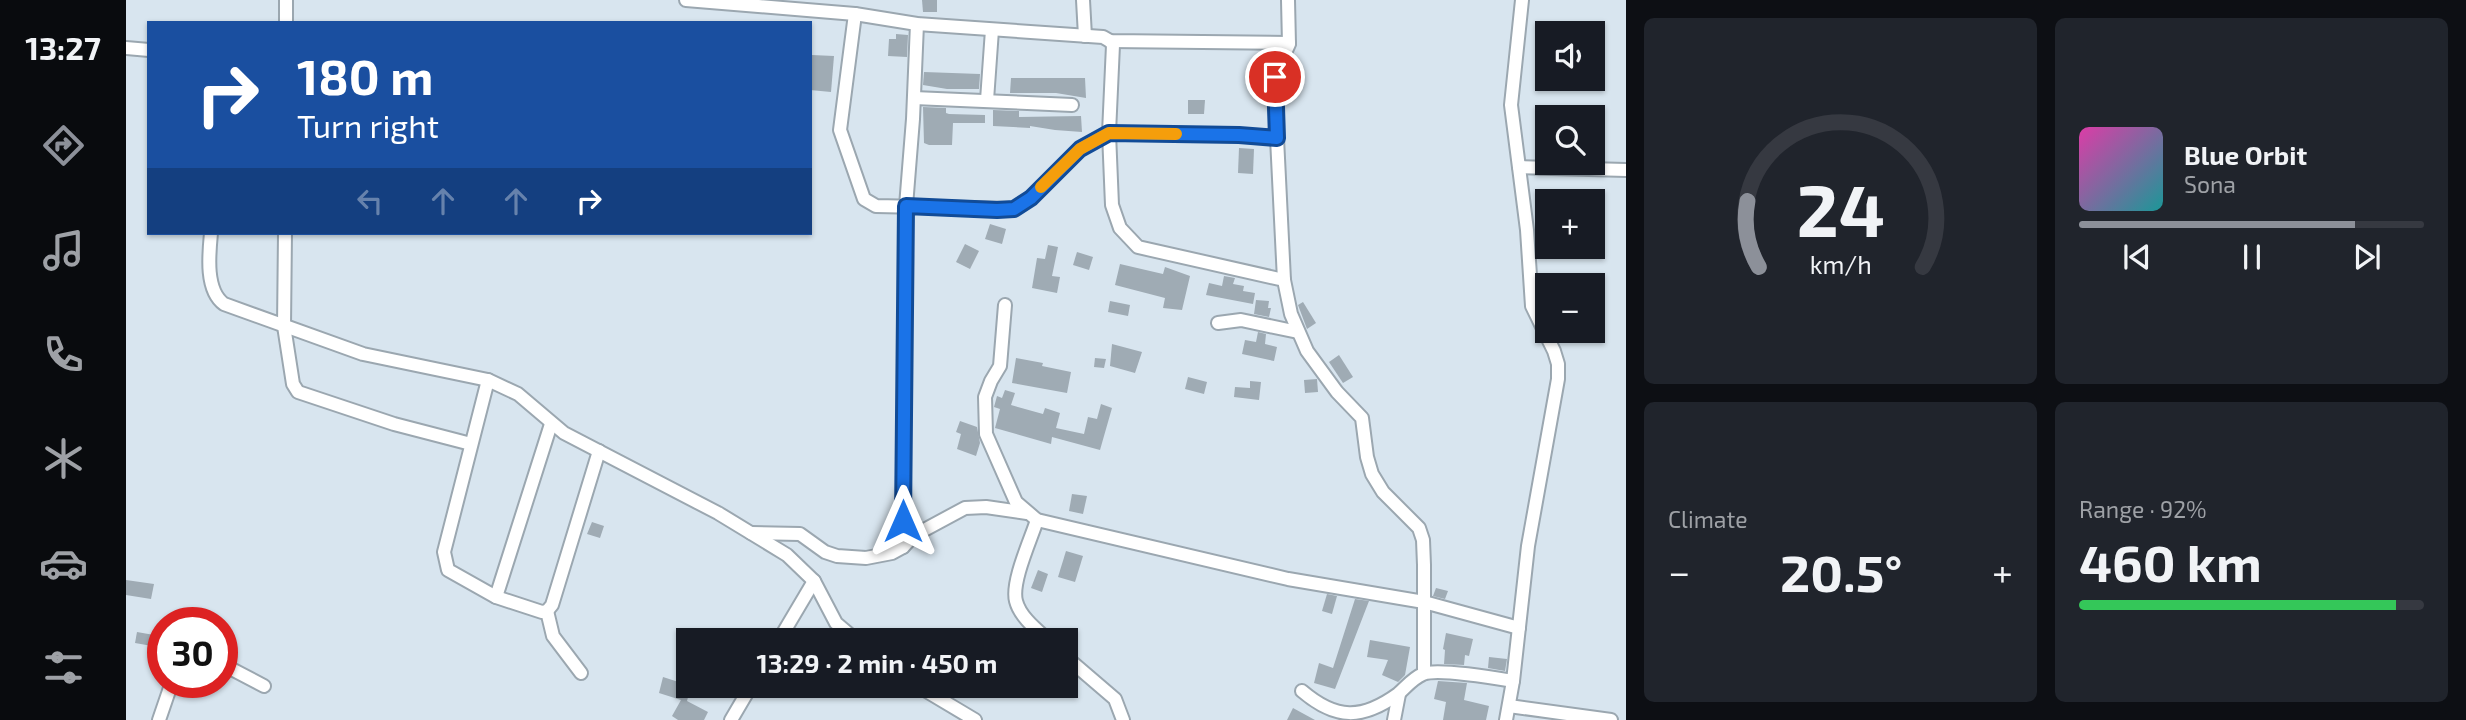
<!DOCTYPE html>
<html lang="en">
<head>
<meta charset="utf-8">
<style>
	:root { --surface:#171b24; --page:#20242c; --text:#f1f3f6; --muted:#9ea1a6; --line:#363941; --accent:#8c9099 }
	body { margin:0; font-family:"Exo 2",sans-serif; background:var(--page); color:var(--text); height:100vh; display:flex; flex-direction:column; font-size:26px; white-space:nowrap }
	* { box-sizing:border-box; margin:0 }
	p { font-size:23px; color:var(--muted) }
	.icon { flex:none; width:38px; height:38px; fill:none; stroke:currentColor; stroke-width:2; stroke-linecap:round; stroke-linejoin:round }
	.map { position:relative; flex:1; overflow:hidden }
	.drawer { display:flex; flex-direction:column; gap:18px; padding:18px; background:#0d0f14; width:840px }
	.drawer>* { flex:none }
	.guide { position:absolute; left:21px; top:21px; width:665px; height:214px; border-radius:0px; box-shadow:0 2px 5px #0004; background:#1a4fa0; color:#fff; overflow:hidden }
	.controls { position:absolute; left:1409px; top:21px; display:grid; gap:14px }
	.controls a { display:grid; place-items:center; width:70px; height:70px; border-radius:0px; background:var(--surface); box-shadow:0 2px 5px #0004; font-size:35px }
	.speed { position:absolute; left:21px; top:607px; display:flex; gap:14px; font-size:35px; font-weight:700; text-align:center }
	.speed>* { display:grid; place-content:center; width:91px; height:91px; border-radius:50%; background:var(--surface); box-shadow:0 2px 5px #0004; line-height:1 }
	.speed .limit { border:10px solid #d22; background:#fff; color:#111 }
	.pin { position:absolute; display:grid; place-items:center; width:60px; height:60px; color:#fff; margin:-30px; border:4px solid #fff; border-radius:50%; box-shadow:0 2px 7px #0007 }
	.me { position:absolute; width:77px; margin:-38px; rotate:0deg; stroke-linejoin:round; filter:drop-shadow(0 0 5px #0008) }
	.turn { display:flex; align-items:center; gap:24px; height:147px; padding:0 35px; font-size:32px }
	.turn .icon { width:91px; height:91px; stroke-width:2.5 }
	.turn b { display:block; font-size:49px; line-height:60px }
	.lanes { display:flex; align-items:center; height:66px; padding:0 35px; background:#0003; justify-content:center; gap:35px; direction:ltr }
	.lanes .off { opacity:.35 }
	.big { font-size:52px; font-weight:700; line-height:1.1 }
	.drawer .tile { flex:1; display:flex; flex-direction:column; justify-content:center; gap:10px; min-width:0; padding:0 24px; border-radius:10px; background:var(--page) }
	.drawer .dial { align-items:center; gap:0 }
	.dial svg { height:182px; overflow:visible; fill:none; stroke:var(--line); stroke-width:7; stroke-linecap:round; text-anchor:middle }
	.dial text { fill:var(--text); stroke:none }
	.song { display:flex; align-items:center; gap:21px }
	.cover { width:84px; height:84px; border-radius:10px; background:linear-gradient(135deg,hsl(320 70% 55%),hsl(180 70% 35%)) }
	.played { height:7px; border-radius:4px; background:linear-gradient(90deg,var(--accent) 80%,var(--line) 80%) }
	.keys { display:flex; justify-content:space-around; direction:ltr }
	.heat { display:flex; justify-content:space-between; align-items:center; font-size:38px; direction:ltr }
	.charge { height:10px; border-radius:5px; background:linear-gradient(90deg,#34c759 92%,var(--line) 0) }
	.drawer .tiles { flex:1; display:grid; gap:18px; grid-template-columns:repeat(2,1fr) }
	.trip { position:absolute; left:550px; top:628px; width:402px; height:70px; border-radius:0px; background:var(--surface); box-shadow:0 2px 5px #0004; font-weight:700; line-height:70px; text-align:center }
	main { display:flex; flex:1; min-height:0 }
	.tab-bar { display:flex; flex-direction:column; width:126px; justify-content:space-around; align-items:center; background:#090b0e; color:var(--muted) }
	.tab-bar .icon { width:49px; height:49px }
	.tab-bar .active { color:var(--accent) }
	.tab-bar b { font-size:32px; color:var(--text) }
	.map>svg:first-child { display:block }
	.building { fill:#9fabb4 }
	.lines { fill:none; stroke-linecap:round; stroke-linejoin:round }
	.minor-casing { stroke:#9ba7b0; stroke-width:16 }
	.minor { stroke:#fff; stroke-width:12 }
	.route-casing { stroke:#114b97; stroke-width:18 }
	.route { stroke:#1a73e8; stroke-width:12 }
	.slow { stroke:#f59e0b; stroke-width:12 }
</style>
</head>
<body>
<main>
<nav class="tab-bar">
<b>13:27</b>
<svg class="icon active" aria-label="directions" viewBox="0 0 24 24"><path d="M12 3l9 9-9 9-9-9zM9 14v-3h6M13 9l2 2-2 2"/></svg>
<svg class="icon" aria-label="music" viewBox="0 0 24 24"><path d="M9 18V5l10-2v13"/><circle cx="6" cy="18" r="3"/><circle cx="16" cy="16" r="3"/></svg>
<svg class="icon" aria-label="phone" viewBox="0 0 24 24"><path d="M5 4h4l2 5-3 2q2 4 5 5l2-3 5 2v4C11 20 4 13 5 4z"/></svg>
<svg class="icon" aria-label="climate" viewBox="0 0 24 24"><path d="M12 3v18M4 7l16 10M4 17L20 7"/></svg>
<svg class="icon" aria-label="car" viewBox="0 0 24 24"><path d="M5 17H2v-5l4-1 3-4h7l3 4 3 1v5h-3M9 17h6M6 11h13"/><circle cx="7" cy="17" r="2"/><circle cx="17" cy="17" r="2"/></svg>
<svg class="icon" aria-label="filters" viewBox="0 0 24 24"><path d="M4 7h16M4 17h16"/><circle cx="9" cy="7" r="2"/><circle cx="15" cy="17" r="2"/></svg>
</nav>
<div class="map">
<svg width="1500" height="720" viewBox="0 0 1500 720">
	<rect width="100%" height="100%" fill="#d8e5ef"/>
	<g class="building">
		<path d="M796,0H811V12H797Z"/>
		<path d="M770,34L782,35L781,57L762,56L763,39H770Z"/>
		<path d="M686,55L708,56L705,92L684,90Z"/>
		<path d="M798,72L854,74L853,89H821L797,85Z"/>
		<path d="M885,78H959L960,98L930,93H884Z"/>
		<path d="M1062,100H1079L1078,114H1062Z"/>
		<path d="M797,107L820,108V113L823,114L859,115V123H827L826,145H803L798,143Z"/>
		<path d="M867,110L893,111V117L955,116L956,132L929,130L904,126V128L867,126Z"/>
		<path d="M1113,148L1128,149L1127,174L1112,173Z"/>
		<path d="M864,224L880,229L876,244L859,239Z"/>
		<path d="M839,244L853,251L844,269L830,262Z"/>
		<path d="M922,245L932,247L926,276L934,277L931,293L906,288L911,258L919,259Z"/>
		<path d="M951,252L967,257L963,270L947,265Z"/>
		<path d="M994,264L1037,274L1039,267L1064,276L1056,310L1037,308L1039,298L989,285Z"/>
		<path d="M1098,276L1109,278L1107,284L1118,286L1117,291L1129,293L1127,304L1080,295L1083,283L1096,286Z"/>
		<path d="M1130,300L1143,301L1142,308H1145L1143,317L1128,314Z"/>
		<path d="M984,301L1004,305L1002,316L982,312Z"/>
		<path d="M1177,302L1190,323L1181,329L1172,305Z"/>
		<path d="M1132,332L1140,334L1139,344L1151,347L1148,361L1116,354L1119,340L1130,342Z"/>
		<path d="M986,344L1016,352L1009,373L984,366Z"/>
		<path d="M1213,355L1227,377L1217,383L1203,362Z"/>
		<path d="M890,358L917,363L916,366L945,372L941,393L886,383Z"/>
		<path d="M969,358L980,359L978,368L968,367Z"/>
		<path d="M1062,377L1081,382L1078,394L1059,389Z"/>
		<path d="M1191,379L1192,392L1179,393L1178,380Z"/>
		<path d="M1124,381L1135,382L1133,400L1108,397L1109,387L1124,388Z"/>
		<path d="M879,390L889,393L885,405L917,414L919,408L934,413L930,428L958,434L962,417L971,419L975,404L986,408L974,450L926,437L925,444L869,428L874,409L868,407L871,396L876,398Z"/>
		<path d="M834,421L851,427L854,443L850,456L831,449L835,434L830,432Z"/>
		<path d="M946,494L961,496L957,514L943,511Z"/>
		<path d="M466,522L478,526L474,538L461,534Z"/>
		<path d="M940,551L957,556L949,582L932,577Z"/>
		<path d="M912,570L922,574L916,592L905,588Z"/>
		<path d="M0,580L28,584L25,599L0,595Z"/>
		<path d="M1310,588L1322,591L1319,599L1307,596Z"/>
		<path d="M1201,594L1211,596L1206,614L1196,611Z"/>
		<path d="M1229,599L1243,601L1209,689L1188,683L1193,663L1207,668Z"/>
		<path d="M11,632L28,635L26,646L9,643Z"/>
		<path d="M1320,633L1347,639L1343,656L1339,655L1338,665L1318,664L1319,650L1317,649Z"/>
		<path d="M1244,640L1284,647L1279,675L1272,682L1256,675L1262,660L1241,657Z"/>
		<path d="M1363,657L1381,659L1379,671L1362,668Z"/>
		<path d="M537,677L565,686L561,701L582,712L578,720H552L546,716L555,700L533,693Z"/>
		<path d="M1312,681L1341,683L1338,700L1363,706L1360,720H1317L1320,702L1308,699Z"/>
		<path d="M1167,708L1189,720H1161Z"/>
	</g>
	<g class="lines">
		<defs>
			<g id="minor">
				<path d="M560,0L729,14L791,24L977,37L984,41L1163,43"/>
				<path d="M957,0L959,36"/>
				<path d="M729,14L714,130L738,199L750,206L888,209L905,198L954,149L983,133L1113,135L1151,138"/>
				<path d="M160,23V0"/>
				<path d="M984,41L987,45L983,133L986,205L994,228L1012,247L1158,280L1165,314L1181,351L1211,392L1236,418L1241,457L1246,474L1257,492L1293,528L1297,540L1298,565V673"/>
				<path d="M0,48L23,50"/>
				<path d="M788,98L946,105"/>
				<path d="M861,100L866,30"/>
				<path d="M1393,167L1500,170"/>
				<path d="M85,233C83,254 79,290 98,304L237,354L362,380L392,394L438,433L592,513L661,555L688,581L710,623L730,640"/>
				<path d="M159,233L158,326L167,384L172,392L268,424L345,444"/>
				<path d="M1158,280L1148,77L1163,44L1162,0"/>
				<path d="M879,305L874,366L865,381L859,397L860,434L890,502L911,520L1162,579L1298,602L1393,628"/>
				<path d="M1092,323L1115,320L1172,332"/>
				<path d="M362,380L318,552L322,570L370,597L416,612L421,611L426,605L473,451"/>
				<path d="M911,520C905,539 885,582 890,601C894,617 911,630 922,640"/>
				<path d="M625,533L674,534L699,552L711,556L740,558L766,553L777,547L787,536L839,508L860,507L901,513"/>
				<path d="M777,547L780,206L787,119L791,24"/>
				<path d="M370,597L425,424"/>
				<path d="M421,611L427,636L455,673"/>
				<path d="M653,640L688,581"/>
				<path d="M940,657L989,699L997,720"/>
				<path d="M96,664L138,686"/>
				<path d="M792,686L849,720"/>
				<path d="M1176,691C1210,720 1236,720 1272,694C1280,687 1287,678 1297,674C1311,668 1369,678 1387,681"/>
				<path d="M1383,706L1485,720"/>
				<path d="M33,720L46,682"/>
				<path d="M605,720L625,686"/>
				<path d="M1268,720L1273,694"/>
				<path d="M1380,720L1387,681L1402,546L1432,379V364L1428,351L1406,306L1401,230L1385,105L1396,0"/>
			</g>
		</defs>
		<use href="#minor" class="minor-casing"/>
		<use href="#minor" class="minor"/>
	</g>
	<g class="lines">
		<defs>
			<path id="route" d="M777,521L780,206L871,210L888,209L905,198L954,149L983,133L1113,135L1151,138L1149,77"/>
		</defs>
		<use href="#route" class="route-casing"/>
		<use href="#route" class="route"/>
		<path class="slow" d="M915,187L954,149L983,133L1050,134"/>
	</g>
</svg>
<div class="controls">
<a><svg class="icon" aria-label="sound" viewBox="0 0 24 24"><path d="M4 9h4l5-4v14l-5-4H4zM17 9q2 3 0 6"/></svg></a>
<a><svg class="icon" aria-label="search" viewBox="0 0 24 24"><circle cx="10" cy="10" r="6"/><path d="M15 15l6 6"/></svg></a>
<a>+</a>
<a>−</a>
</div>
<div class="speed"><div class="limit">30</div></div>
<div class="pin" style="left:1149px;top:77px;background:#d93025"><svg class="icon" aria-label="arrive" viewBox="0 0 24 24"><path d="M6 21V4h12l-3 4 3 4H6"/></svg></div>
<svg class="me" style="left:777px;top:521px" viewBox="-20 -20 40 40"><path d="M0-17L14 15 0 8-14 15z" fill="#1a73e8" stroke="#fff" stroke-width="4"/></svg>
<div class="trip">13:29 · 2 min · 450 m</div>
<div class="guide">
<div class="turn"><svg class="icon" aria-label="right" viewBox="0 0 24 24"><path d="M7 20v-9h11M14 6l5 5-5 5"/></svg><div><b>180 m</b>Turn right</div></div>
<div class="lanes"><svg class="icon off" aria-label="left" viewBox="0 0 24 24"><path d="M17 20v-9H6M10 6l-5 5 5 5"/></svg><svg class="icon off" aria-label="ahead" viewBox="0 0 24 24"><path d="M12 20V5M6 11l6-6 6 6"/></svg><svg class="icon off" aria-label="ahead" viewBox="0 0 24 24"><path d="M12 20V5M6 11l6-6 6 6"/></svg><svg class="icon" aria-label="right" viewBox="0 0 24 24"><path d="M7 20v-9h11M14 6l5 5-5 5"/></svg></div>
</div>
</div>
<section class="drawer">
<div class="tiles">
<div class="tile dial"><svg viewBox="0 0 100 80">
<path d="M14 69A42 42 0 1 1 86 69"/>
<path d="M14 69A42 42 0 0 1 9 40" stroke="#8c9099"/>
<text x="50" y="56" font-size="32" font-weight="700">24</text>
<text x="50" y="72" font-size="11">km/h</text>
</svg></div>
<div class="tile">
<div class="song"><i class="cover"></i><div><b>Blue Orbit</b><p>Sona</p></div></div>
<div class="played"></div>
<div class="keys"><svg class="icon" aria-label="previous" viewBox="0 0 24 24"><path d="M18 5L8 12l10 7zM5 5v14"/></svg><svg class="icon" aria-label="pause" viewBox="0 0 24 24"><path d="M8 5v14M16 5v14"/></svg><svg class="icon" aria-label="next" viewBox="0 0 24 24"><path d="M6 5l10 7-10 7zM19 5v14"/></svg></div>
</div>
<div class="tile"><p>Climate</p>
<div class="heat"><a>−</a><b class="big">20.5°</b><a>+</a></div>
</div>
<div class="tile"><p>Range · 92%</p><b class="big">460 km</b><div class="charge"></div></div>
</div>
</section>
</main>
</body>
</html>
